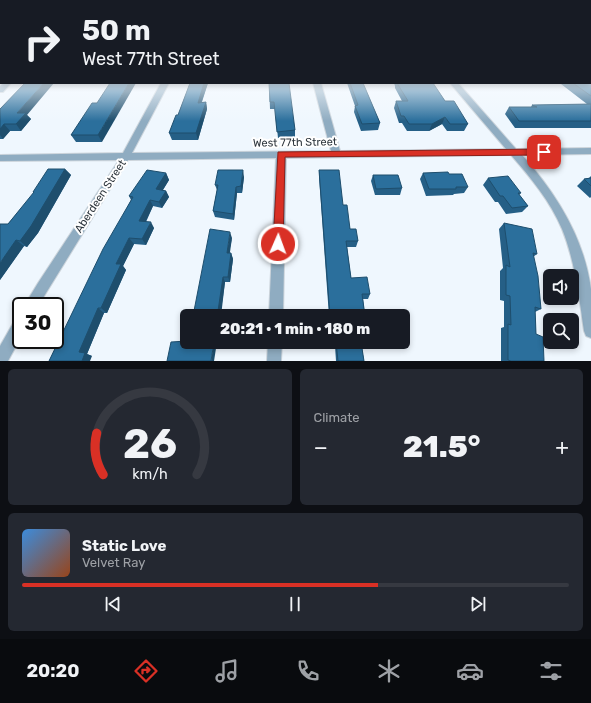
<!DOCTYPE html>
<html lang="en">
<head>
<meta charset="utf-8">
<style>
	:root { --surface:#171b24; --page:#242831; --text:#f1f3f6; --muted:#9ea1a6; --line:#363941; --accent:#d93025 }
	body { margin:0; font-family:Rubik,sans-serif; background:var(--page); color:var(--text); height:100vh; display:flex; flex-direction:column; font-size:15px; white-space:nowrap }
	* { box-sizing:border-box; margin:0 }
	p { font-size:13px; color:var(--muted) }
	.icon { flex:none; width:22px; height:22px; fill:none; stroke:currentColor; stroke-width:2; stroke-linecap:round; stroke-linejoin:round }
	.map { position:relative; height:361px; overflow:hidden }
	.drawer { display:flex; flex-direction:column; gap:8px; padding:8px; background:#0d0f14; flex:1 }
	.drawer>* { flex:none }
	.hud { position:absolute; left:0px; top:0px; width:591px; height:84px; box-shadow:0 2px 6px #0003; background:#171b24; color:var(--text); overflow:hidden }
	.controls { position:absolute; left:543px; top:269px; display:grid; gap:8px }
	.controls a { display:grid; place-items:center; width:36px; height:36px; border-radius:6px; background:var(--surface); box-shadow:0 2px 6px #0003; font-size:20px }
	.speed { position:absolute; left:12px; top:297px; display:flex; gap:8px; font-size:20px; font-weight:700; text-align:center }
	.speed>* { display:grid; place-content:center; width:52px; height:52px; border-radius:50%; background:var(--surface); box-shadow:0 2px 6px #0003; line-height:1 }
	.speed .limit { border:2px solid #111; border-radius:6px; background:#fff; color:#111 }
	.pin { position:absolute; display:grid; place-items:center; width:34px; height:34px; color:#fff; margin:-17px; border-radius:8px; box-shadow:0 2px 6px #0006 }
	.me { position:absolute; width:44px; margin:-22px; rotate:2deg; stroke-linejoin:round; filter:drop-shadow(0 0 3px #0008) }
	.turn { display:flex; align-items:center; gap:14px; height:84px; padding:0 16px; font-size:18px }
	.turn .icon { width:52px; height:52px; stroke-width:2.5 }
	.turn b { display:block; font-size:28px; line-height:34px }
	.big { font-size:30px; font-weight:800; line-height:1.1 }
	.drawer .widget { flex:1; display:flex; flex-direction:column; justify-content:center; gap:6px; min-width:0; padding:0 14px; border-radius:6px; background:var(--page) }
	.drawer .dial { align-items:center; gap:0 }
	.dial svg { height:104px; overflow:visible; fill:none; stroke:var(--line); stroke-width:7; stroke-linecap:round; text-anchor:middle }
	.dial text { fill:var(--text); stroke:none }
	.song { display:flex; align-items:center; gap:12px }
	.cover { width:48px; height:48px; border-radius:6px; background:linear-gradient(135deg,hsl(210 70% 55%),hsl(20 70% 35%)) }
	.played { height:4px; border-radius:2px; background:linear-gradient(90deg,var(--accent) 65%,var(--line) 65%) }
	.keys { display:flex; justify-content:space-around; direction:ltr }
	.heat { display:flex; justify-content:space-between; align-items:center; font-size:22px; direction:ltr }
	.drawer .tiles { flex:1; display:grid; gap:8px; grid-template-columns:1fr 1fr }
	.widget:last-child { grid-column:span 2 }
	.trip { position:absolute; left:180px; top:309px; width:230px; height:40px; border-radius:6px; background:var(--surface); box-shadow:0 2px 6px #0003; font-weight:800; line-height:40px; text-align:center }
	.menu { display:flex; height:64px; justify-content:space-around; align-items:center; background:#090b0e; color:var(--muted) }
	.menu .icon { width:28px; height:28px }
	.menu .current { color:var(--accent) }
	.menu b { font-size:18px; color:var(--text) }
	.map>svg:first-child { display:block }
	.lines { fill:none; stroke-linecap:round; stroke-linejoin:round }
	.minor-casing { stroke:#ccd4db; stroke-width:2 }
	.minor { fill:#8facc1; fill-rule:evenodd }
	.wall { fill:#255f86 }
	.shaded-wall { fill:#1e4e6d }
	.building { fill:#2b6f9c; stroke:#1e4e6d }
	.route { fill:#d93025; stroke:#8d1f18 }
	.labels { text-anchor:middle; stroke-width:4; stroke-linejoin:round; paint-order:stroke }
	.street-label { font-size:11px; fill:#2e363d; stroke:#fff }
</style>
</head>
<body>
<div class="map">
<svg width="591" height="361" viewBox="0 0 591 361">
	<rect width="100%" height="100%" fill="#eff7fe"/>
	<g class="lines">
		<defs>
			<g id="minor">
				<rect x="590" y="71" width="1" height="4"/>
				<path d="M3,83H11L3,92H0V86Z"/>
				<path d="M161,83H169L132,153L331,151L313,83H321L340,151L506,149L450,83H458L516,149L591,148V154L522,155C556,193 584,237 591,289C591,305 591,322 591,338L586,336L584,331C579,297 575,261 562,229C550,201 531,178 511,155L286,158L283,316H269L276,158L128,160L38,306H24L38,283L119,160L0,161V155L123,153Z"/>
				<path d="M21,316V337L8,361H0V346L16,318Z"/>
				<path d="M268,342H282L281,361H267Z"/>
			</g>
		</defs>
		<use href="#minor" class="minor-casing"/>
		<use href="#minor" class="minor"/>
	</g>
	<g class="wall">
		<path d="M190,83H208L202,102H206L207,109L198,140H172L169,133L178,115Z"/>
		<path d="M269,83L295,130V137L278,138L275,109H270Z"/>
		<path d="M347,83H363L380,123L378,130L361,131L354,112L355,106Z"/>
		<path d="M394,83H433L445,101L468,124L464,131H447L442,124L429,131H407L402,123H399L394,108L396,101H402L395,88V86Z"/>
		<path d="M562,83H591V128H515L505,114L509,107H531L532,105L587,104L561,84Z"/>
		<path d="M97,103L102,142H76L71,135Z"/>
		<path d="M0,109L27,115L31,119L21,131H10L3,139H0Z"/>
		<path d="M65,169L71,175L38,233L27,247L24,246L0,280L8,224L34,193L33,192Z"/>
		<path d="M319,170L343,205L350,229L358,241L356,247H347L351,278L370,294L368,299H363L365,316H329L319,177Z"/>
		<path d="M166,173L169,180L163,190L166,191L169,197L162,208L153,206L146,222L154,228L146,245L134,244L123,266L126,270L107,313H104L87,354L92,356L49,361L131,200L129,196Z"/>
		<path d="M423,173L449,174L468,187L464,193L454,194L453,195L426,196L420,179Z"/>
		<path d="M373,175L402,188L400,195H375L371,181Z"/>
		<path d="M591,176V197L590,198L577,186L584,179L589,178Z"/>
		<path d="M244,177L242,193H237L234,220L215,217L213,211L217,190L215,185Z"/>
		<path d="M488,178L521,193L519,195L528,206L522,212L506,214L498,202H495L483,185Z"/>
		<path d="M504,223L537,254L533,257L541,309L535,312L536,334L544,361H501V328L504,327V301L500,300V271L503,268L499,229Z"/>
		<path d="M232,238L229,253H231L233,259L230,282H225L221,311L193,316Z"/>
		<path d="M331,342H361L364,361H336L335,346H332Z"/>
	</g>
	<g class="shaded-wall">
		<path d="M44,83H54L27,115L31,119L21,131L16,124L17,113Z"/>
		<path d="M129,83H136L102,142L98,135Z"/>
		<path d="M204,83H208L199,109L198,103Z"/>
		<path d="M206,102L207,109L198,140L196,133Z"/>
		<path d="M445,117L442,124L429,131L432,124Z"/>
		<path d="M4,124L10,131L3,139L0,135V129Z"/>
		<path d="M65,169L71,175L38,233L27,247L20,241Z"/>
		<path d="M243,170L244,177L242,193L241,186Z"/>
		<path d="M166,173L169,180L159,196L156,189Z"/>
		<path d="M236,187L237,193L234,220L233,214Z"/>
		<path d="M166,191L169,197L162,208L159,202Z"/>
		<path d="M150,200L153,206L143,227L139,221Z"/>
		<path d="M151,222L154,228L146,245L142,239Z"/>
		<path d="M230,232L232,238L229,259L227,253Z"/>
		<path d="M129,238L134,244L123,266L126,270L107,313L101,308L116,264Z"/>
		<path d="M16,240L24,246L0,280V263Z"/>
		<path d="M231,253L233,259L230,282L228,277Z"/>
		<path d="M223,277L225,282L221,316L218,311Z"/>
		<path d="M98,308L104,313L87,354L92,356L90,361H82L79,352Z"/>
		<path d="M223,311L225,316H222Z"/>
		<path d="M214,342H217L214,361H211Z"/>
	</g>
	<g class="building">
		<path d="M590,82L591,83V96L573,83H590Z"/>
		<path d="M25,83H44L17,113H26L16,124H4L0,129V109Z"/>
		<path d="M110,83H129L98,135H71L92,103H97Z"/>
		<path d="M190,83H204L198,103L206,102L196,133H169L176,115H178Z"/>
		<path d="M269,83H289L295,130L277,132L274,102H270Z"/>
		<path d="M350,83H363L380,123L362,124L355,106L358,105Z"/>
		<path d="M397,83H433L445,101H454L468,124H450L445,117L432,124H409L404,116H401L396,101H408Z"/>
		<path d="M591,104V121H519L509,107H537L532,105Z"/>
		<path d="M48,169H65L31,226L20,241L16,240L0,263V224H8L34,192H33Z"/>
		<path d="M147,170L166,173L156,189L166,191L159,202L150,200L139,221L151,222L142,239L129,238L116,264H121L101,308H98L79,352L85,353L82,361H49L103,249L133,197L129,196Z"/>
		<path d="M218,170H243L241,186L236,187L233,214L213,211L218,185H215Z"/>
		<path d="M319,170H339L343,205H347L350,229H356L358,241H346L351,278L367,277L370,294H362L365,316H330Z"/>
		<path d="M448,172L449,174H462L468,187H456V189H429L423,173Z"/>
		<path d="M373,175H398L402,188L376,189Z"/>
		<path d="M508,176L521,193H518L528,206L512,208L503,196H500L488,178Z"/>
		<path d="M591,178V186L584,179Z"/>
		<path d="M504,223L532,229L537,254L533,253L538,276L541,309L535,307L536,334L543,337L544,361H511L508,360V324L511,325L510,296L506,295V265L510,267Z"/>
		<path d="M210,229L230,232L227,253H231L228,277H223L218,311H223L222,316H193Z"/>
		<path d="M187,341V342H214L211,361H167L171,342Z"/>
		<path d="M333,342H361L364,361H338L336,342Z"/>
	</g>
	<linearGradient id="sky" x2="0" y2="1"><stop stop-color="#7ab6e8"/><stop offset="0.58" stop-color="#f8fbff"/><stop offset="1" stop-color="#f8fbff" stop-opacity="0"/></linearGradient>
	<rect width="591" height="121" fill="url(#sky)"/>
	<path class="route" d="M544,149L548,152L544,155L285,157L283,244L282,248L278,249L274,248L273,244L278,152Z"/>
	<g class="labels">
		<g class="street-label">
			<text transform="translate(295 142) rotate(-1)" y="4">West 77th Street</text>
			<text transform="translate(100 196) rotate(-57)" y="4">Aberdeen Street</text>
		</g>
	</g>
</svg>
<div class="controls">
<a><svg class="icon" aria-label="sound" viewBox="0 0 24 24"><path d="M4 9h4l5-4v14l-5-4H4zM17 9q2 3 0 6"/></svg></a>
<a><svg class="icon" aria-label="search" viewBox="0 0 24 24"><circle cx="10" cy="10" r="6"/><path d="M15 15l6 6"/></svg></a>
</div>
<div class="speed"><div class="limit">30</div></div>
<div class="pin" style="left:544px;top:152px;background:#d93025"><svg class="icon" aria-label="arrive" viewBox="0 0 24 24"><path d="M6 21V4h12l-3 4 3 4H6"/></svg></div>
<svg class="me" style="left:278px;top:244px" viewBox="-20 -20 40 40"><circle r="17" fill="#d93025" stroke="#fff" stroke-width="3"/><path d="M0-11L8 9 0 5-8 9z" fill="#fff"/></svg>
<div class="trip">20:21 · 1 min · 180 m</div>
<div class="hud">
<div class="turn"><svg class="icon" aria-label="right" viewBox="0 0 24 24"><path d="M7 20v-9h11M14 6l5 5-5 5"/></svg><div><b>50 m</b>West 77th Street</div></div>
</div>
</div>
<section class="drawer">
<div class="tiles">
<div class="widget dial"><svg viewBox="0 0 100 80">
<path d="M14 69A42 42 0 1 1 86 69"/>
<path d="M14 69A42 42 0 0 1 9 37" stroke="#d93025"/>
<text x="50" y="56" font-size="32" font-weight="700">26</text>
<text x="50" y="72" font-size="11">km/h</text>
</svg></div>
<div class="widget"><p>Climate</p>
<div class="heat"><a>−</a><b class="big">21.5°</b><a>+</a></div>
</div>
<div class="widget">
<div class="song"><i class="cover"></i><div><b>Static Love</b><p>Velvet Ray</p></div></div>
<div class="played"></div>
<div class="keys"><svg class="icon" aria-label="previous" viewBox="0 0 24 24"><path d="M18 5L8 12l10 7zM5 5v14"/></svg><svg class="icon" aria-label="pause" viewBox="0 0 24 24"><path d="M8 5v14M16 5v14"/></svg><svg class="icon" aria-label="next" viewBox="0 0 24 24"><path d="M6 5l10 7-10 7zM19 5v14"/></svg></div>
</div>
</div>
</section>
<nav class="menu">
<b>20:20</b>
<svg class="icon current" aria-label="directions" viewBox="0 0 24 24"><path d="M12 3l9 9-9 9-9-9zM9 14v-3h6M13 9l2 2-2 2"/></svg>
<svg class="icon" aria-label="music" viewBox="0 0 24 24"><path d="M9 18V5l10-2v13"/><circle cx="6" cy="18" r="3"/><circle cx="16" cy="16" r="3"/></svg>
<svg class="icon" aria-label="phone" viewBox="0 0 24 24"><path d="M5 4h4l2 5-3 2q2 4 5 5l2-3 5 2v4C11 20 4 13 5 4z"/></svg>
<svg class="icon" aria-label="climate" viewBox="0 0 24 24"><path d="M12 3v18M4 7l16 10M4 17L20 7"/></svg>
<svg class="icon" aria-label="car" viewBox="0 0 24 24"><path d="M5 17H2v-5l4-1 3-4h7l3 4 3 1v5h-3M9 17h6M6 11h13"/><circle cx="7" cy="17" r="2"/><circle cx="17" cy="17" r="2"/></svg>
<svg class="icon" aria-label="filters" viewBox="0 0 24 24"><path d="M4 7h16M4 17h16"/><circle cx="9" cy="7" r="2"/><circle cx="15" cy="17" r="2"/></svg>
</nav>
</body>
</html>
